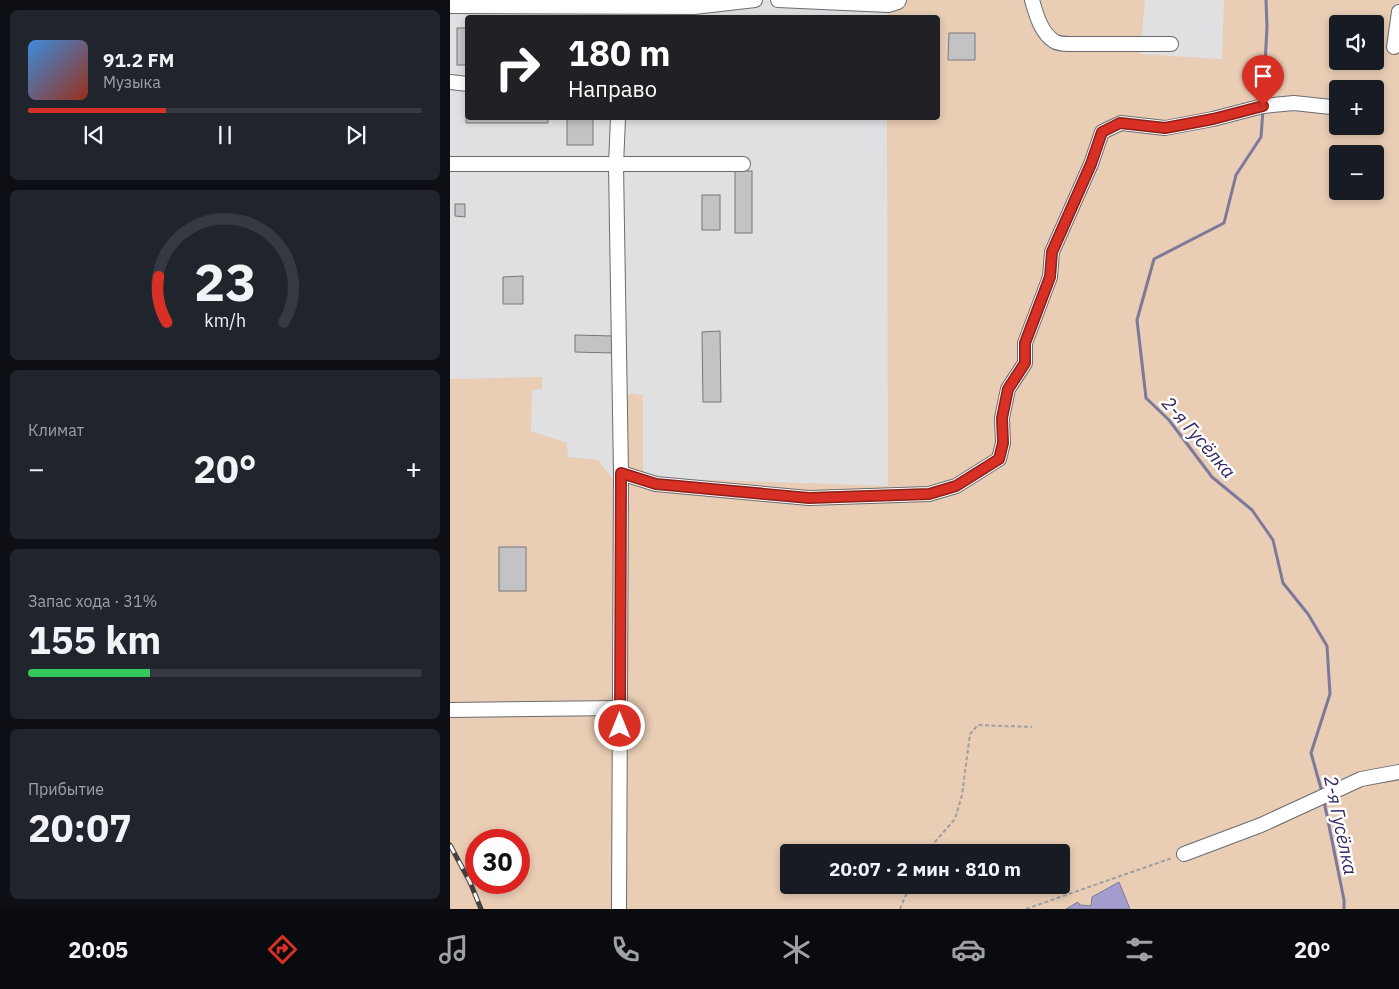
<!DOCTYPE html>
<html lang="ru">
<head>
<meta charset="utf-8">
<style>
	:root { --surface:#171b24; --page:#20242c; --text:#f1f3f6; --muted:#9ea1a6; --line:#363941; --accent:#d93025 }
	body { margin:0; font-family:"IBM Plex Sans",sans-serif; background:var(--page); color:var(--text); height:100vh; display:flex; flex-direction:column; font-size:19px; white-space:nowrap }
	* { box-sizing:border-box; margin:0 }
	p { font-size:16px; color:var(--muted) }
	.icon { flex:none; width:28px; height:28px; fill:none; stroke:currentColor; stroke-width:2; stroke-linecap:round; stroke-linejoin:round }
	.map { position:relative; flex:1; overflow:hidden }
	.side { display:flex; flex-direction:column; gap:10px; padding:10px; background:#0d0f14; width:450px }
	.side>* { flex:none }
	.hud { position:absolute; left:15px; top:15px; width:475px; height:105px; border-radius:5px; box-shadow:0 2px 8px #0003; background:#202124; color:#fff; overflow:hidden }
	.tools { position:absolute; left:879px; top:15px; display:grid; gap:10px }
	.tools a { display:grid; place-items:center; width:55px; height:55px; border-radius:5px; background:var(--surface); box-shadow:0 2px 8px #0003; font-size:25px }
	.speed { position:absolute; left:15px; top:829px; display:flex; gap:10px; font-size:25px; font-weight:700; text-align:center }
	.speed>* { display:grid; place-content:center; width:65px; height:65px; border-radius:50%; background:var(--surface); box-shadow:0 2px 8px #0003; line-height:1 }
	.speed .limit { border:8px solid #d22; background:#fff; color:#111 }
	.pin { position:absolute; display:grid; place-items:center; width:42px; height:42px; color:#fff; margin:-51px -21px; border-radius:50% 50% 50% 0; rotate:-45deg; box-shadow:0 0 5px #0007 }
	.pin .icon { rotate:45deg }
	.me { position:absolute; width:55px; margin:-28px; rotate:0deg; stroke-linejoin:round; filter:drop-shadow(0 0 4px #0008) }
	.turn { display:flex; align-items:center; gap:18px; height:105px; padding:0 20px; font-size:22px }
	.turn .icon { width:65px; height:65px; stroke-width:2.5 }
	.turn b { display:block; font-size:35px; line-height:42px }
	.big { font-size:38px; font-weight:800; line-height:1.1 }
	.side .card { flex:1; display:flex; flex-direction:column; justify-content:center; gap:8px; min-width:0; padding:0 18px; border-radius:8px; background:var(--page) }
	.side .dial { align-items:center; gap:0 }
	.dial svg { height:130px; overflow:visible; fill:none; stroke:var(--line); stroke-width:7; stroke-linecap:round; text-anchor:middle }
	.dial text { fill:var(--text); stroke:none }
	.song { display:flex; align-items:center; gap:15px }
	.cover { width:60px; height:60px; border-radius:8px; background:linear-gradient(135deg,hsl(210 70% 55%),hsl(10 70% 35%)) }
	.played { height:5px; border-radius:2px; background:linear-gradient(90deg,var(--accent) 35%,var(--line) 35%) }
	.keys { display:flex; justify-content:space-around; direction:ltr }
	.heat { display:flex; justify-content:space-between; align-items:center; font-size:28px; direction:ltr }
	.charge { height:8px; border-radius:4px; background:linear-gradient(90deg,#34c759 31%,var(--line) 0) }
	.trip { position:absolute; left:330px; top:844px; width:290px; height:50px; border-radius:5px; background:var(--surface); box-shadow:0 2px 8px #0003; font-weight:800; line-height:50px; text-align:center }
	.tabs { display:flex; height:80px; justify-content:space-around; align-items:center; background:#090b0e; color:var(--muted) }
	.tabs .icon { width:35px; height:35px }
	.tabs .current { color:var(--accent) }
	.tabs b { font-size:22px; color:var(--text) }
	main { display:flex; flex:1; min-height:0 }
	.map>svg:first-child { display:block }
	.green { fill:#e9cdb5; fill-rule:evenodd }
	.water { fill:#a29dcd; stroke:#7c799b }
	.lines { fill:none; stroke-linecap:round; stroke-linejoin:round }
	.stream { stroke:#7c799b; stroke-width:3 }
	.building { fill:#c3c3c6; stroke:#77777b }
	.minor-casing { stroke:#6c6c6f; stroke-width:16 }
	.path { stroke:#9f9fa1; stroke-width:2; stroke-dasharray:4 2.5; stroke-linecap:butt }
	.minor { stroke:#fff; stroke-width:14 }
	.rail-casing { stroke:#434344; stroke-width:5 }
	.rail { stroke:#fff; stroke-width:3; stroke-dasharray:9; stroke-linecap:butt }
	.route-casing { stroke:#8d1f18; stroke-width:12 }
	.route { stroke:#d93025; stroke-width:9 }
	.labels { text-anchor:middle; stroke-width:5; stroke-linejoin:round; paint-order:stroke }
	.water-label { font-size:19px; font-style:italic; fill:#352863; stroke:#fff }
</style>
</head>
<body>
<main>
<section class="side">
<div class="card">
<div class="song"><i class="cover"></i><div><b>91.2 FM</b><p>Музыка</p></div></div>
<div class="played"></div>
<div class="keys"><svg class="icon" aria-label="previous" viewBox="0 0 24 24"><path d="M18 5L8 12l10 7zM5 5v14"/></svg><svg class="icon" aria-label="pause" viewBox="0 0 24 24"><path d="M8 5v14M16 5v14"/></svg><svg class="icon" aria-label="next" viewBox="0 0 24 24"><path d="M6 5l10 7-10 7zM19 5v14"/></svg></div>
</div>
<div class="card dial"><svg viewBox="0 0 100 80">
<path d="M14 69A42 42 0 1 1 86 69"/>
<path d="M14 69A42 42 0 0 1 9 41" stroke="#d93025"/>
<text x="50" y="56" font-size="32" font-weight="700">23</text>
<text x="50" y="72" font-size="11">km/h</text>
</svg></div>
<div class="card"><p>Климат</p>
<div class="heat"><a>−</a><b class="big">20°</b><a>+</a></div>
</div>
<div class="card"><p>Запас хода · 31%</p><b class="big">155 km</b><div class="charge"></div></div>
<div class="card"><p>Прибытие</p><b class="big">20:07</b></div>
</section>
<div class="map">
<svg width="949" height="909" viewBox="0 0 949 909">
	<rect width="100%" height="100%" fill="#e0e0e3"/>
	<g class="green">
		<path d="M438,0H695L690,54L772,59L774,0H949V909H680L669,883L641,906L630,905L628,902L616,909H175L174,398L181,393L193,395V474L208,478L438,486L437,118H488V18L438,17ZM888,24H925V61H888ZM888,89H925V126H888ZM888,154H925V191H888ZM339,852H611V885H339Z"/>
		<path d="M92,377V389L82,390L81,431L117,443L118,457L148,460L165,482L164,909H0V379ZM26,840H69V882H26Z"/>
	</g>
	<path class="water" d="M669,882L680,909H616L628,902L630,905L641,906L642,897Z"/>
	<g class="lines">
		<g class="stream">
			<path d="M813,102L817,27L816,0"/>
			<path d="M813,110L811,137L786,175L774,223L704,259L687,320L696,398L719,420L762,477L802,510L823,540L833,583L858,614L877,646L880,694L861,753L872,792"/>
			<path d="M874,801L894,900V909"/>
		</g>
	</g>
	<g class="building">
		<rect x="7" y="28" width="11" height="37"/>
		<path d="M499,33H525V60H498Z"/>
		<path d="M16,103H18V118H98V123H16Z"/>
		<rect x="117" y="118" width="26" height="27"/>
		<rect x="285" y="171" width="17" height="62"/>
		<rect x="252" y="195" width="18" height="35"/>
		<path d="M5,204H15V217L5,216Z"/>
		<path d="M73,276V304H53V277Z"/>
		<path d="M270,331L271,402H253L252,332Z"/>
		<path d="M125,335L163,336L162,353L125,352Z"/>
		<rect x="49" y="547" width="27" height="44"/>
	</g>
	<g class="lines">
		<defs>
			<g id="minor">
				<path d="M328,0L438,5L448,2L449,0"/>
				<path d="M582,0C586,14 591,33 604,41C608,44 615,44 620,44H721"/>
				<path d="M0,6L244,7L305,0"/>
				<path d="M944,47L949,12"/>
				<path d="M0,82L18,84"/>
				<path d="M168,118L166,165L171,473L169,909"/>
				<path d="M0,164H293"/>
				<path d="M171,473L206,484L359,498L479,494L506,486L549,459L553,443L552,418L558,389L575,363V343L600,277L602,252L641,164L652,132L671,123L715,128L763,119L813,106L844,103L881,107"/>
				<path d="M0,710L170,708"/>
				<path d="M734,854L811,825L911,779L949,772"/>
			</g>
		</defs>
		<use href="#minor" class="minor-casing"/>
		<g class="path">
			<path d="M476,852L505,819L512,795L520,734L528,725L582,727"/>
			<path d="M450,909L460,885"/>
			<path d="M576,909L722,858"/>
		</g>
		<use href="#minor" class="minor"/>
		<defs>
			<path id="rail" d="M0,845L20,882L31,909"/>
		</defs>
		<use href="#rail" class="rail-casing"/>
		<use href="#rail" class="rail"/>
	</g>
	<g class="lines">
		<defs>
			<path id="route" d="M170,726L171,473L206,484L359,498L479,494L506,486L549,459L553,443L552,418L558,389L575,363V343L600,277L602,252L641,164L652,132L670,123L715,128L763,119L813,106"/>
		</defs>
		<use href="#route" class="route-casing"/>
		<use href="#route" class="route"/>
	</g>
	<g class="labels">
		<g class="water-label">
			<text transform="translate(749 437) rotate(49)" y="7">2-я Гусёлка</text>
			<text transform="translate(891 825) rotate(78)" y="7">2-я Гусёлка</text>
		</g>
	</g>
</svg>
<div class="tools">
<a><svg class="icon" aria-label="sound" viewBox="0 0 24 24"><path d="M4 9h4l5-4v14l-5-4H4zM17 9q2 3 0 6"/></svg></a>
<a>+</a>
<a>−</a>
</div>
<div class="speed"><div class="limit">30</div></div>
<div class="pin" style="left:813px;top:106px;background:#d93025"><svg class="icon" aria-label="arrive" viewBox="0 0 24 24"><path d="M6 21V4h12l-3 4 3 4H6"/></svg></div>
<svg class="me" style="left:170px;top:726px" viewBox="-20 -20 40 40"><circle r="17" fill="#d93025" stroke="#fff" stroke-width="3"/><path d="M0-11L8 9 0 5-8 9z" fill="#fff"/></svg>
<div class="trip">20:07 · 2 мин · 810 m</div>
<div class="hud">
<div class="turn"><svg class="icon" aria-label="right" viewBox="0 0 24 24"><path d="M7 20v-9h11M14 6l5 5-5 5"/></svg><div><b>180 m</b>Направо</div></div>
</div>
</div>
</main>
<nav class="tabs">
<b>20:05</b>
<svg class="icon current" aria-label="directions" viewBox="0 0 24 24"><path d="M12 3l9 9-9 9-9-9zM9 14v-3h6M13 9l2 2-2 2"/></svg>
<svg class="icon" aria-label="music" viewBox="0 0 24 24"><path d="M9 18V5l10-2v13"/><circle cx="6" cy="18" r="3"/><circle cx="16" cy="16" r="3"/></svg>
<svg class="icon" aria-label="phone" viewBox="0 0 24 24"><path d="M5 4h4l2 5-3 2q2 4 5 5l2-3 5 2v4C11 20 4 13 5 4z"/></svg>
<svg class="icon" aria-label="climate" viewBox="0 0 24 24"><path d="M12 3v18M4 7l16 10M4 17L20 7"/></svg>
<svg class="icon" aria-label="car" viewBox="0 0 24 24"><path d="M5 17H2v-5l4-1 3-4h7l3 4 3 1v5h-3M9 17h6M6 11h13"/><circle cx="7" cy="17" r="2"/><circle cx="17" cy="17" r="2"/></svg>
<svg class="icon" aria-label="filters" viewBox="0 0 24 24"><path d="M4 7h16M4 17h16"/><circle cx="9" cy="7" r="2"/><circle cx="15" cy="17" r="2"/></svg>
<b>20°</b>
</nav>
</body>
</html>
